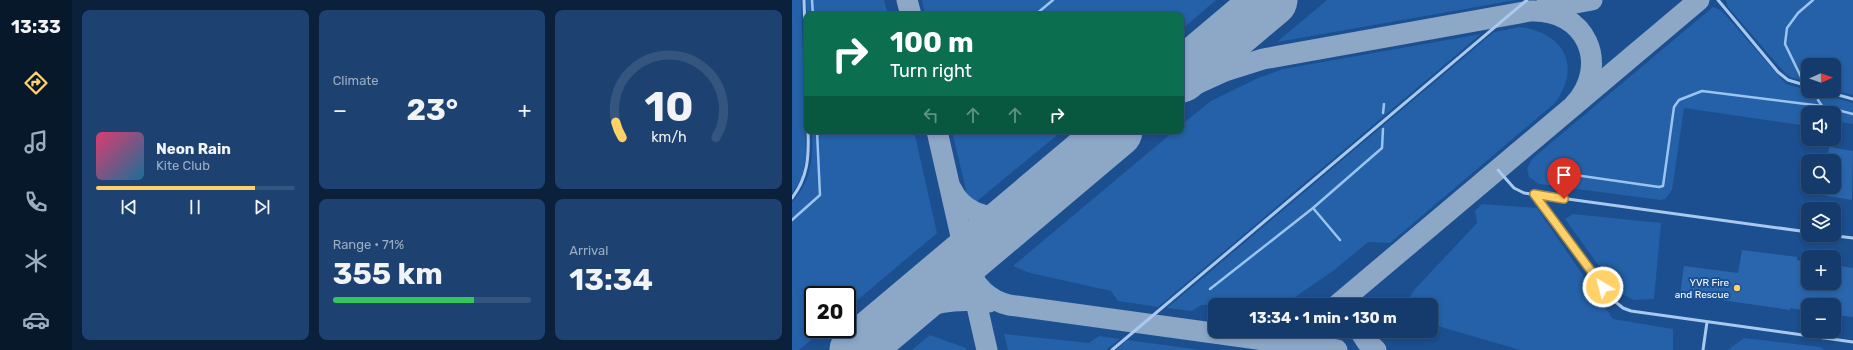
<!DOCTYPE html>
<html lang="en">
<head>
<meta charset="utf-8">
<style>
	:root { --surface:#143b6b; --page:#1d4271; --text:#f1f3f6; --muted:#9dadc1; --line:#33557e; --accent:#ffd166 }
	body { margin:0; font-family:Rubik,sans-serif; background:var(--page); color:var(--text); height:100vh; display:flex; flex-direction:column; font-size:15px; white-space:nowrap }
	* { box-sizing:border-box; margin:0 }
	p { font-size:13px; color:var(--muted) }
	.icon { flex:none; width:22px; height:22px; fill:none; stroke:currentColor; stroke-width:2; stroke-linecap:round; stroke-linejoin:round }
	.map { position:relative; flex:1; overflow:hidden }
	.panel { display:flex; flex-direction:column; gap:10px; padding:10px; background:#0b203b; width:720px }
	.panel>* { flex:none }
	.top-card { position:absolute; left:12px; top:12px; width:380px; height:122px; border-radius:8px; box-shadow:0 2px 6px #0003,0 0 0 1px var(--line); background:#0b6e4f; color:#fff; overflow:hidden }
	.needle { width:26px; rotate:88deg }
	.fabs { position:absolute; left:1009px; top:58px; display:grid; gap:8px }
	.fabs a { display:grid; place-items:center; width:40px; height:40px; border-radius:8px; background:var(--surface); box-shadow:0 2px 6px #0003,0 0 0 1px var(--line); font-size:20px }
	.speed { position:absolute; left:12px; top:286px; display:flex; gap:8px; font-size:20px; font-weight:700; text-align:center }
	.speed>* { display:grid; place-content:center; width:52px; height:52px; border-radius:50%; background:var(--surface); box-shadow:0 2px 6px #0003,0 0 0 1px var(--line); line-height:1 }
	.speed .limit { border:2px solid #111; border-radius:6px; background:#fff; color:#111 }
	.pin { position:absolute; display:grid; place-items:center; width:34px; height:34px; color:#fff; margin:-41px -17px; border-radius:50% 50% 50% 0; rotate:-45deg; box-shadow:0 0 4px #0007 }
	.pin .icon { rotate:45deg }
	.me { position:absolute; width:44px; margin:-22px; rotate:323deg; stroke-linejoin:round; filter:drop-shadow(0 0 3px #0008) }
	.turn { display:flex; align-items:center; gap:14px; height:84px; padding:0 20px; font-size:18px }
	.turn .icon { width:52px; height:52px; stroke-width:2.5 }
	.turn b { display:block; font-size:28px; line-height:34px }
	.lanes { display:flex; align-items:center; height:38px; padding:0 20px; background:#0003; justify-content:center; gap:20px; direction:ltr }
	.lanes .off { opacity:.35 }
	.big { font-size:30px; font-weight:700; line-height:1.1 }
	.panel .tile { flex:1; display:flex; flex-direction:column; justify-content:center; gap:6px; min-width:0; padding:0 14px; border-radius:8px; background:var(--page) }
	.panel .dial { align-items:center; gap:0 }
	.dial svg { height:104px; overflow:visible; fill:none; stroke:var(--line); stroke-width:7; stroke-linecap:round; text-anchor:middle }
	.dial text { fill:var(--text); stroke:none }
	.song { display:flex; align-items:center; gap:12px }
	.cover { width:48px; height:48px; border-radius:6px; background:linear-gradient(135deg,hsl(340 70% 55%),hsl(200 70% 35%)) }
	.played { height:4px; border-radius:2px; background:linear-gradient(90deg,var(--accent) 80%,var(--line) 80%) }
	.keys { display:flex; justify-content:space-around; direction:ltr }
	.heat { display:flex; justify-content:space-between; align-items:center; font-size:22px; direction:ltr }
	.charge { height:6px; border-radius:3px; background:linear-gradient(90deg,#34c759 71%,var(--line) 0) }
	.panel .tiles { flex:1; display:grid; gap:10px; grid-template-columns:repeat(3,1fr) }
	.tile:first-child { grid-row:span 2 }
	.trip { position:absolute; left:416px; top:298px; width:230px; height:40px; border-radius:8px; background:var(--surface); box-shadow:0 2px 6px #0003,0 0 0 1px var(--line); font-weight:700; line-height:40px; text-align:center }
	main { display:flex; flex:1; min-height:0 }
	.tab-bar { display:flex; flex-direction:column; width:72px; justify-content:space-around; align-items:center; background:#08182b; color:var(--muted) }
	.tab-bar .icon { width:28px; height:28px }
	.tab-bar .current { color:var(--accent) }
	.tab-bar b { font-size:18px; color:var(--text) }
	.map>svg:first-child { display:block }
	.green { fill:#2461a8 }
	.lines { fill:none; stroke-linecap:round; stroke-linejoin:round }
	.stream { stroke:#9cc4f0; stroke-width:2.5 }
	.taxiway { stroke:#8da7c7; stroke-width:21 }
	.runway { stroke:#8da7c7; stroke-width:53 }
	.building { fill:#2a66ad }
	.service { stroke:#a9c9ee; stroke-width:3 }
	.route-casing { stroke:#a68842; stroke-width:10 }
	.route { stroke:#ffd166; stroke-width:7 }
	.poi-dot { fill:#ffd166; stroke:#1b4f8f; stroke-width:1.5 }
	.labels { text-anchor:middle; stroke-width:4; stroke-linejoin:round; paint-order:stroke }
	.poi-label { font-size:10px; fill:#fff; stroke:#1b4f8f; text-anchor:end }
</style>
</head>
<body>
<main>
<nav class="tab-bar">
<b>13:33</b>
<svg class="icon current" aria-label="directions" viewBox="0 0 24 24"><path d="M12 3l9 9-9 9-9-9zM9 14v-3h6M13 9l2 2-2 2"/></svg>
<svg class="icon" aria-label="music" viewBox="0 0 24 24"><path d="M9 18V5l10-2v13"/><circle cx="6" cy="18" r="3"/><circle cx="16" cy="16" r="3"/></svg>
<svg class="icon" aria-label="phone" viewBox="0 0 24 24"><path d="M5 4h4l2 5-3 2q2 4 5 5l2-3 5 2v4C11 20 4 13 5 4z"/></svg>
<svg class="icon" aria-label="climate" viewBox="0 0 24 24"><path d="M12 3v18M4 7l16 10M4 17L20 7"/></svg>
<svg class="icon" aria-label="car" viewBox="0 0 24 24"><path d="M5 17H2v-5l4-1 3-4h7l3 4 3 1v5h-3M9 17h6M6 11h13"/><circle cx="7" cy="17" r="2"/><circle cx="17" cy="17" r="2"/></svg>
</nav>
<section class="panel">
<div class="tiles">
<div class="tile">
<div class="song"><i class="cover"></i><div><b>Neon Rain</b><p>Kite Club</p></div></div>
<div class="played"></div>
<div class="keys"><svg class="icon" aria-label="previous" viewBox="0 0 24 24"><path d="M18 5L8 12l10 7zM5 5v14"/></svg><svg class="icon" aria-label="pause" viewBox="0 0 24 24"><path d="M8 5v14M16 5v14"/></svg><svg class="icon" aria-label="next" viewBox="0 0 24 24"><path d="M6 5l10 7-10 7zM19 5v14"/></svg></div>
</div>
<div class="tile"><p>Climate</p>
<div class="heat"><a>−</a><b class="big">23°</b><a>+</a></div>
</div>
<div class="tile dial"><svg viewBox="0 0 100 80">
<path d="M14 69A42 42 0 1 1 86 69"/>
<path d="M14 69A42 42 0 0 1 9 57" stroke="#ffd166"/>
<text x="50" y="56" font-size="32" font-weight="700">10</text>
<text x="50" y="72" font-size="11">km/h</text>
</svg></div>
<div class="tile"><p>Range · 71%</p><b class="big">355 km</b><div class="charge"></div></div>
<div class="tile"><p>Arrival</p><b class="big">13:34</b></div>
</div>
</section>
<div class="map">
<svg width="1061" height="350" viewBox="0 0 1061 350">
	<rect width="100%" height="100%" fill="#1b4f8f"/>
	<g class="green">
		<path d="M0,0H9L14,156L10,177L0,193Z"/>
		<path d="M14,0H92L96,15H15Z"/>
		<path d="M130,0H424L389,30V15H133Z"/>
		<path d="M535,0H724L485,42Z"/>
		<path d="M934,0H1061V95L1042,90V65H1016V82L998,77L992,72L936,7Z"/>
		<path d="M921,7L929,10L994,84L1061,103V124L1042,121V113H1016V126L892,108L880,190L873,199L869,200L747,184L737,177L735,168L741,158Z"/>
		<path d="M729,27C772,34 790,65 763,103L598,243L576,242L541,271L500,299L487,304L409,305L400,311L375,308L702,32Z"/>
		<path d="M689,34L366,307L326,301L319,291L238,273L221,266L382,131H389V125L419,101L466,78L491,69Z"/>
		<path d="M20,131H122L145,233L55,309V295H21V329H32L7,350H0V202C20,181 21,158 20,131Z"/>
		<path d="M160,131H270L178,207Z"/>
		<path d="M690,204L745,208L821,319L881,329V350H728L639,324V305H613L623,289L685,223L683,211Z"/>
		<path d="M781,214L869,223L862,299L842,300L826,292L773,219Z"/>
		<path d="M212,334L297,343L307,336L328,339L314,350H216Z"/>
		<path d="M138,335L174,348V350H120Z"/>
		<path d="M952,338L1028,347L1032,350H936Z"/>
		<path d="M335,340L409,350H324Z"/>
	</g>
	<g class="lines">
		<g class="stream">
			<path d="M20,0L21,15"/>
			<path d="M243,15L261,0"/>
			<path d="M1009,77L993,44L995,28L1006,13L1021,0"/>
			<path d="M1026,100L1030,106L1061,114"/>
			<path d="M591,113L592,104"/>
			<path d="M776,174L867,187L871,186L882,107L887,100L910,91L1030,106"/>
			<path d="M521,208L548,240"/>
			<path d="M0,220L28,195L25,131"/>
			<path d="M418,289L521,208L590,148L591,129"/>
		</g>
		<g class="taxiway">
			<path d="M115,0L119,15"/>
			<path d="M751,9L800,0"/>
			<path d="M389,91L433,71L471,59L738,11C794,8 819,65 782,105"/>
			<path d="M145,131L195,350"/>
			<path d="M159,188C169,210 194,222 218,214C226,211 233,206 240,202"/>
			<path d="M175,266C183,287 196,300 217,305L545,350"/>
			<path d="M181,281L184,262L201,235"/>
			<path d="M545,305L907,0"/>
			<path d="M568,331L575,342L584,350"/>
			<path d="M66,350C111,315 136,294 197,302"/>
		</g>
		<g class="runway">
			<path d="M389,76L479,0"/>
			<path d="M64,350L324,131"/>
		</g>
	</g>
	<g class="building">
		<path d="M1037,147L1061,151L1060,200L1030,195L1031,187H1042V161H1035Z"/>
		<path d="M950,250L1005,257V260L1016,262V283H1042V265L1061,268V317L1042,315V305H1016V311L998,308V310L888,294L892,266L946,273Z"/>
	</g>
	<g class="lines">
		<g class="service">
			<path d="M12,0L15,91"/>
			<path d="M926,0L986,72L996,80L1016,86"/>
			<path d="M1032,91L1061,99"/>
			<path d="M706,170L722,188L732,193L1016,232"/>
			<path d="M742,195L820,299L831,308L839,311L1061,342"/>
			<path d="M0,198C16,177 17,157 16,131"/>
			<path d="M1036,235L1061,238"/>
			<path d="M320,350L735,0"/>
			<path d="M911,350L915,322"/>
		</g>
	</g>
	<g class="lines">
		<defs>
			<path id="route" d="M772,199L742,194L811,287"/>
		</defs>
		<use href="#route" class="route-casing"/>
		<use href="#route" class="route"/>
	</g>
	<circle class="poi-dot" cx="945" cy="288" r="4"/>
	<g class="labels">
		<g class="poi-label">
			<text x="937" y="286">YVR Fire<tspan x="937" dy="12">and Rescue</tspan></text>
		</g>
	</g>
</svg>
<div class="fabs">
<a><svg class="needle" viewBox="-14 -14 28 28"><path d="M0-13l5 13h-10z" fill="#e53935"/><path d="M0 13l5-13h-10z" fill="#9dadc1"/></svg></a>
<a><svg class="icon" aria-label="sound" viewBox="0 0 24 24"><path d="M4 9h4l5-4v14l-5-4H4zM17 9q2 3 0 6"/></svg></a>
<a><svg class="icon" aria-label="search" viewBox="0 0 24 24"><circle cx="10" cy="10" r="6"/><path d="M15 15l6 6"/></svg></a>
<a><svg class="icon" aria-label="layers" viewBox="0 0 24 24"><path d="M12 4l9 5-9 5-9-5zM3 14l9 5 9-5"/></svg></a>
<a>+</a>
<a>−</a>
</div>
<div class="speed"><div class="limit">20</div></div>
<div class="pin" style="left:772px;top:199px;background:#d93025"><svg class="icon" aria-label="arrive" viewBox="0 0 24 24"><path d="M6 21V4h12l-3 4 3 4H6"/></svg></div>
<svg class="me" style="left:811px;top:287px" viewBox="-20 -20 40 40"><circle r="17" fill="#ffd166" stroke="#fff" stroke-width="3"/><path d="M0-11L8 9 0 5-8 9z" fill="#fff"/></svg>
<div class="trip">13:34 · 1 min · 130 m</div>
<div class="top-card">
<div class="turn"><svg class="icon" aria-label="right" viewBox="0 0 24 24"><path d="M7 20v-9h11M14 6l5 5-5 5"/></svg><div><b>100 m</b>Turn right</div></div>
<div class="lanes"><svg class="icon off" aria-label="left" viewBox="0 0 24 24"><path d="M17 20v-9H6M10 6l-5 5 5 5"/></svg><svg class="icon off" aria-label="ahead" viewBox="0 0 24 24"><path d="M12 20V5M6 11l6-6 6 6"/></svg><svg class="icon off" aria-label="ahead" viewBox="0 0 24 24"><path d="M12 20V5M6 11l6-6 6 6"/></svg><svg class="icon" aria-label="right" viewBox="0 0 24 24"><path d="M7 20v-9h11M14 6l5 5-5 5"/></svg></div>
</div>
</div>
</main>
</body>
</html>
